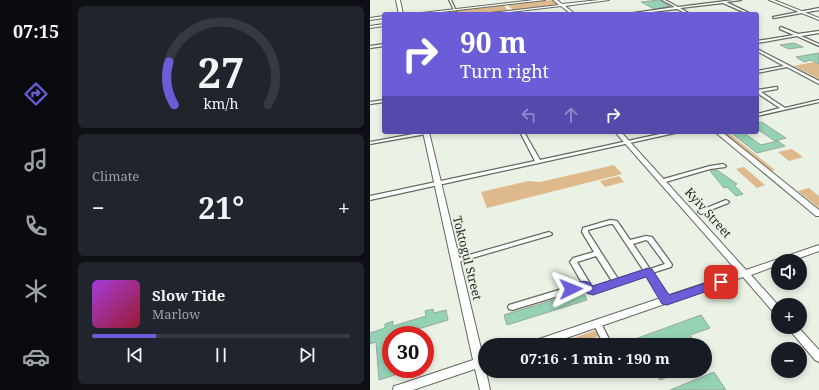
<!DOCTYPE html>
<html lang="en">
<head>
<meta charset="utf-8">
<style>
	:root { --surface:#171b24; --page:#20242c; --text:#f1f3f6; --muted:#9ea1a6; --line:#363941; --accent:#6a5dd7 }
	body { margin:0; font-family:"Noto Serif",serif; background:var(--page); color:var(--text); height:100vh; display:flex; flex-direction:column; font-size:15px; white-space:nowrap }
	* { box-sizing:border-box; margin:0 }
	p { font-size:13px; color:var(--muted) }
	.icon { flex:none; width:22px; height:22px; fill:none; stroke:currentColor; stroke-width:2; stroke-linecap:round; stroke-linejoin:round }
	.map { position:relative; flex:1; overflow:hidden }
	.details { display:flex; flex-direction:column; gap:6px; padding:6px; background:#0d0f14; width:298px }
	.details>* { flex:none }
	.top-card { position:absolute; left:12px; top:12px; width:377px; height:122px; border-radius:4px; box-shadow:0 2px 6px #0003; background:#6a5dd7; color:#fff; overflow:hidden }
	.controls { position:absolute; left:401px; top:254px; display:grid; gap:8px }
	.controls a { display:grid; place-items:center; width:36px; height:36px; border-radius:50%; background:var(--surface); box-shadow:0 2px 6px #0003; font-size:20px }
	.speed { position:absolute; left:12px; top:326px; display:flex; gap:8px; font-size:20px; font-weight:700; text-align:center }
	.speed>* { display:grid; place-content:center; width:52px; height:52px; border-radius:50%; background:var(--surface); box-shadow:0 2px 6px #0003; line-height:1 }
	.speed .limit { border:6px solid #d22; background:#fff; color:#111 }
	.pin { position:absolute; display:grid; place-items:center; width:34px; height:34px; color:#fff; margin:-17px; border-radius:8px; box-shadow:0 2px 6px #0006 }
	.me { position:absolute; width:44px; margin:-22px; rotate:88deg; stroke-linejoin:round; filter:drop-shadow(0 0 3px #0008) }
	.turn { display:flex; align-items:center; gap:14px; height:84px; padding:0 12px; font-size:18px }
	.turn .icon { width:52px; height:52px; stroke-width:2.5 }
	.turn b { display:block; font-size:28px; line-height:34px }
	.lanes { display:flex; align-items:center; height:38px; padding:0 12px; background:#0003; justify-content:center; gap:20px; direction:ltr }
	.lanes .off { opacity:.35 }
	.big { font-size:30px; font-weight:700; line-height:1.1 }
	.details .tile { flex:1; display:flex; flex-direction:column; justify-content:center; gap:6px; min-width:0; padding:0 14px; border-radius:6px; background:var(--page) }
	.details .dial { align-items:center; gap:0 }
	.dial svg { height:104px; overflow:visible; fill:none; stroke:var(--line); stroke-width:7; stroke-linecap:round; text-anchor:middle }
	.dial text { fill:var(--text); stroke:none }
	.song { display:flex; align-items:center; gap:12px }
	.cover { width:48px; height:48px; border-radius:6px; background:linear-gradient(135deg,hsl(280 70% 55%),hsl(350 70% 35%)) }
	.played { height:4px; border-radius:2px; background:linear-gradient(90deg,var(--accent) 25%,var(--line) 25%) }
	.keys { display:flex; justify-content:space-around; direction:ltr }
	.heat { display:flex; justify-content:space-between; align-items:center; font-size:22px; direction:ltr }
	.trip { position:absolute; left:108px; top:338px; width:234px; height:40px; border-radius:20px; background:var(--surface); box-shadow:0 2px 6px #0003; font-weight:700; line-height:40px; text-align:center }
	main { display:flex; flex:1; min-height:0 }
	.tab-bar { display:flex; flex-direction:column; width:72px; justify-content:space-around; align-items:center; background:#090b0e; color:var(--muted) }
	.tab-bar .icon { width:28px; height:28px }
	.tab-bar .current { color:var(--accent) }
	.tab-bar b { font-size:18px; color:var(--text) }
	.map>svg:first-child { display:block }
	.green { fill:#deb98c }
	.building { fill:#94d2b3; stroke:#98a79f }
	.lines { fill:none; stroke-linecap:round; stroke-linejoin:round }
	.minor-casing { stroke:#636a5e; stroke-width:2.5 }
	.major-casing { stroke:#636a5e; stroke-width:2 }
	.minor { fill:#fff; fill-rule:evenodd }
	.major { fill:#fff; fill-rule:evenodd }
	.route { fill:#6a5dd7; stroke:#453c8c }
	.labels { text-anchor:middle; stroke-width:3; stroke-linejoin:round; paint-order:stroke }
	.street-label { font-size:12px; fill:#222520; stroke:#e9f2e4 }
</style>
</head>
<body>
<main>
<nav class="tab-bar">
<b>07:15</b>
<svg class="icon current" aria-label="directions" viewBox="0 0 24 24"><path d="M12 3l9 9-9 9-9-9zM9 14v-3h6M13 9l2 2-2 2"/></svg>
<svg class="icon" aria-label="music" viewBox="0 0 24 24"><path d="M9 18V5l10-2v13"/><circle cx="6" cy="18" r="3"/><circle cx="16" cy="16" r="3"/></svg>
<svg class="icon" aria-label="phone" viewBox="0 0 24 24"><path d="M5 4h4l2 5-3 2q2 4 5 5l2-3 5 2v4C11 20 4 13 5 4z"/></svg>
<svg class="icon" aria-label="climate" viewBox="0 0 24 24"><path d="M12 3v18M4 7l16 10M4 17L20 7"/></svg>
<svg class="icon" aria-label="car" viewBox="0 0 24 24"><path d="M5 17H2v-5l4-1 3-4h7l3 4 3 1v5h-3M9 17h6M6 11h13"/><circle cx="7" cy="17" r="2"/><circle cx="17" cy="17" r="2"/></svg>
</nav>
<section class="details">
<div class="tile dial"><svg viewBox="0 0 100 80">
<path d="M14 69A42 42 0 1 1 86 69"/>
<path d="M14 69A42 42 0 0 1 10 36" stroke="#6a5dd7"/>
<text x="50" y="56" font-size="32" font-weight="700">27</text>
<text x="50" y="72" font-size="11">km/h</text>
</svg></div>
<div class="tile"><p>Climate</p>
<div class="heat"><a>−</a><b class="big">21°</b><a>+</a></div>
</div>
<div class="tile">
<div class="song"><i class="cover"></i><div><b>Slow Tide</b><p>Marlow</p></div></div>
<div class="played"></div>
<div class="keys"><svg class="icon" aria-label="previous" viewBox="0 0 24 24"><path d="M18 5L8 12l10 7zM5 5v14"/></svg><svg class="icon" aria-label="pause" viewBox="0 0 24 24"><path d="M8 5v14M16 5v14"/></svg><svg class="icon" aria-label="next" viewBox="0 0 24 24"><path d="M6 5l10 7-10 7zM19 5v14"/></svg></div>
</div>
</section>
<div class="map">
<svg width="449" height="390" viewBox="0 0 449 390">
	<rect width="100%" height="100%" fill="#e9f2e4"/>
	<g class="green">
		<path d="M182,0L189,5L143,10L138,5Z"/>
		<path d="M134,5L138,11L109,14H54Z"/>
		<path d="M444,62L449,64V79L424,66Z"/>
		<path d="M352,132H357L405,170L402,171Z"/>
		<path d="M422,149L433,157L419,161L408,152Z"/>
		<path d="M244,165L252,174L117,208L111,192L158,181L170,182Z"/>
		<path d="M374,167L395,185L387,188L366,169Z"/>
		<path d="M249,176L254,182L235,187L230,181Z"/>
		<path d="M439,188L449,196V208L428,191Z"/>
		<path d="M226,330L229,336L204,345H185Z"/>
	</g>
	<g class="building">
		<path d="M289,0L300,6L284,9L271,2Z"/>
		<path d="M424,43L433,47L419,49L410,45Z"/>
		<path d="M449,53V64L441,60L434,62L426,57Z"/>
		<path d="M392,122L399,127L416,138L405,141L387,129V123Z"/>
		<path d="M360,132H373L391,145L408,141L415,146L387,153Z"/>
		<path d="M347,170L367,184L364,185L373,194L366,196L357,187L354,188L340,171Z"/>
		<path d="M213,291L217,300L137,325L134,315Z"/>
		<path d="M63,309L64,313L76,310L78,320L35,333V335H21V369L40,370L9,380L6,342L0,344V333L15,328V324L23,321V326L56,316L55,311Z"/>
		<path d="M331,315L340,328L320,335L326,345H311L308,339L293,345H258L257,342Z"/>
		<path d="M272,371H313L290,380L286,374L276,378Z"/>
		<path d="M344,372L356,390H300Z"/>
	</g>
	<g class="lines">
		<defs>
			<g id="minor">
				<path d="M79,0H81L86,11L84,10Z"/>
				<path d="M292,0H295L308,7L364,0H371L356,2L381,14H378L353,3L310,8L320,14H317L307,9L264,14H257L305,7Z"/>
				<path d="M449,8V10L404,18L403,17Z"/>
				<path d="M411,27L428,34L449,31V33L431,36L449,44V46L427,36L387,43V41L424,35L410,29V28Z"/>
				<path d="M14,44V46L0,48V46Z"/>
				<path d="M387,49L449,81V84L417,67L387,73V71L414,66L387,51Z"/>
				<path d="M406,87H407V89L391,92L415,108L449,100V102L387,116V114L410,108L387,93V90Z"/>
				<path d="M14,100V102L0,104V102Z"/>
				<path d="M54,132H57L58,133L56,134L0,144V142Z"/>
				<path d="M150,132H154L170,160L299,132H307L305,133L0,200V196L165,161Z"/>
				<path d="M353,164L356,166L355,167L340,169L292,183L289,181L290,180L340,166Z"/>
				<path d="M356,200L358,201L359,202L358,203L333,213L331,214L328,212L329,211Z"/>
				<path d="M240,220L247,221L260,240L276,236L282,237L301,263L302,265L301,267L282,273L300,298L301,300L300,302L297,303L294,302L277,275L223,293L218,292L215,288L142,310L139,309L138,307L139,305L212,283L200,262L203,258L224,252L212,232L213,228ZM240,224H243L274,271L248,279L218,232V230ZM276,240L278,241L295,264L280,269L263,244ZM226,256L242,281L222,287L207,262Z"/>
				<path d="M179,232L181,233L182,234L181,235L85,263H83L82,261L83,259H85Z"/>
				<path d="M227,320L230,321L242,345H234L223,323L224,321Z"/>
			</g>
			<g id="major">
				<path d="M26,0H30L33,14H29Z"/>
				<path d="M164,0H175L54,14H43Z"/>
				<path d="M183,0H187L192,4L229,0H239L195,6L205,14H201L191,6L123,14H112L189,5Z"/>
				<path d="M399,0H404L449,18V20Z"/>
				<path d="M14,16V18L0,20V18Z"/>
				<path d="M14,24V26L0,28V26Z"/>
				<path d="M53,132H59L113,357L115,356V371H116L120,390H110L105,369L43,390H23L24,386L28,385L103,360Z"/>
				<path d="M245,132H251L376,270L449,245V251L421,261H408V265L381,275L408,305V315L405,314L373,277L176,345H158L159,342L163,341L368,272Z"/>
				<path d="M345,132H352L449,210V216H446Z"/>
				<path d="M417,327H428L449,350V362L445,360Z"/>
			</g>
		</defs>
		<use href="#minor" class="minor-casing"/>
		<use href="#major" class="major-casing"/>
		<use href="#minor" class="minor"/>
		<use href="#major" class="major"/>
	</g>
	<path class="route" d="M278,268L282,269L299,295L351,278L355,279L357,282L355,285L297,305L292,304L276,277L223,295L216,293L213,290L201,294L197,292L195,289L197,286C206,283 216,277 223,286Z"/>
	<g class="labels">
		<g class="street-label">
			<text transform="translate(338 213) rotate(48)" y="4">Kyiv Street</text>
			<text transform="translate(97 258) rotate(76)" y="4">Toktogul Street</text>
		</g>
	</g>
</svg>
<div class="controls">
<a><svg class="icon" aria-label="sound" viewBox="0 0 24 24"><path d="M4 9h4l5-4v14l-5-4H4zM17 9q2 3 0 6"/></svg></a>
<a>+</a>
<a>−</a>
</div>
<div class="speed"><div class="limit">30</div></div>
<div class="pin" style="left:351px;top:282px;background:#d93025"><svg class="icon" aria-label="arrive" viewBox="0 0 24 24"><path d="M6 21V4h12l-3 4 3 4H6"/></svg></div>
<svg class="me" style="left:201px;top:289px" viewBox="-20 -20 40 40"><path d="M0-17L14 15 0 8-14 15z" fill="#6a5dd7" stroke="#fff" stroke-width="4"/></svg>
<div class="trip">07:16 · 1 min · 190 m</div>
<div class="top-card">
<div class="turn"><svg class="icon" aria-label="right" viewBox="0 0 24 24"><path d="M7 20v-9h11M14 6l5 5-5 5"/></svg><div><b>90 m</b>Turn right</div></div>
<div class="lanes"><svg class="icon off" aria-label="left" viewBox="0 0 24 24"><path d="M17 20v-9H6M10 6l-5 5 5 5"/></svg><svg class="icon off" aria-label="ahead" viewBox="0 0 24 24"><path d="M12 20V5M6 11l6-6 6 6"/></svg><svg class="icon" aria-label="right" viewBox="0 0 24 24"><path d="M7 20v-9h11M14 6l5 5-5 5"/></svg></div>
</div>
</div>
</main>
</body>
</html>
